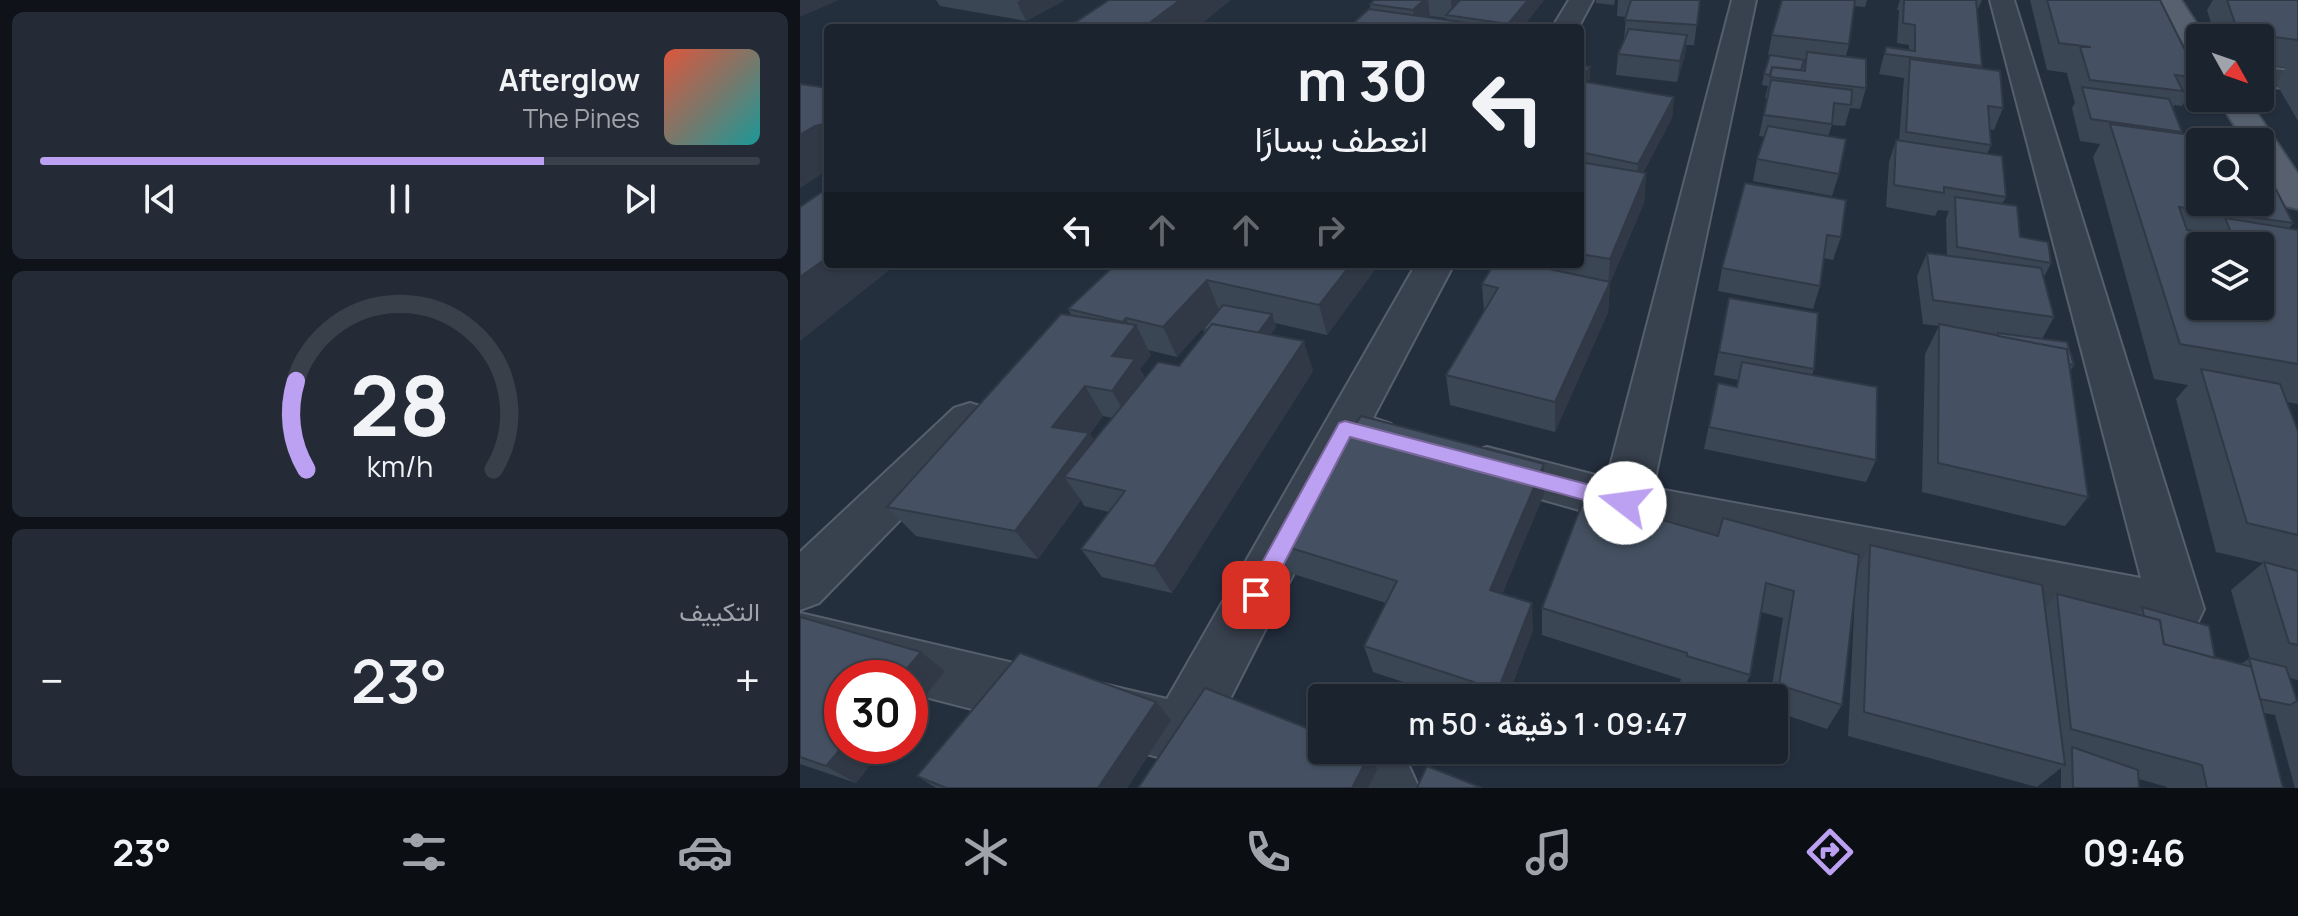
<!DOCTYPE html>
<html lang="ar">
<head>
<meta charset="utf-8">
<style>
	:root { --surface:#1b232e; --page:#242b36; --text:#f1f3f6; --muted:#a0a4aa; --line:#39404a; --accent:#bca0f2 }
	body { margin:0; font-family:Manrope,Vazirmatn,sans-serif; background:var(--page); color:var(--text); direction:rtl; height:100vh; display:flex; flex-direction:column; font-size:30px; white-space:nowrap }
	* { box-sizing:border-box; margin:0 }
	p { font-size:26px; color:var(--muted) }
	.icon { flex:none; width:44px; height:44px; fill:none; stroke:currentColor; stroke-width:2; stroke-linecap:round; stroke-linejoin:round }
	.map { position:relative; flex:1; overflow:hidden; direction:ltr }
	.side { display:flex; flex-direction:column; gap:12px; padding:12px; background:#0f1319; width:800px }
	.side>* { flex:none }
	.top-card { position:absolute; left:24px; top:24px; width:760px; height:244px; border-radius:8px; box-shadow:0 2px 6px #0004,0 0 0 2px var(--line); direction:rtl; background:#1b232e; color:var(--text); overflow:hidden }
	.needle { width:52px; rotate:130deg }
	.fabs { position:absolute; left:1386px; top:24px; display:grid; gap:16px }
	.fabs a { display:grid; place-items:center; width:88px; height:88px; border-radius:8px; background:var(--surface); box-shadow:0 2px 6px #0004,0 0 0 2px var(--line); font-size:40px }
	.speed { position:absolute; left:24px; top:660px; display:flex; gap:16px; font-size:40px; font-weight:700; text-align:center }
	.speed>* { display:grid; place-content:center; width:104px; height:104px; border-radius:50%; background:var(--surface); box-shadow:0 2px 6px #0004,0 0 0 2px var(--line); line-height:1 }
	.speed .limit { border:12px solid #d22; background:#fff; color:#111 }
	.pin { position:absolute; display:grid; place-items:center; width:68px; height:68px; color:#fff; margin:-34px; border-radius:16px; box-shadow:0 4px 12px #0006 }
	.me { position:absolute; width:88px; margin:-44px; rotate:285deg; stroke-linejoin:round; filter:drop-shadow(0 0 6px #0008) }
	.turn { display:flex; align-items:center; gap:28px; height:168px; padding:0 24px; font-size:36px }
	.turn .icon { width:104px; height:104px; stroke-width:2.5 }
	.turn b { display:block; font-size:56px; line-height:68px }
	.lanes { display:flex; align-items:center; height:76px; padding:0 24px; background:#0003; justify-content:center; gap:40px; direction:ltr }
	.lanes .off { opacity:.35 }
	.big { font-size:60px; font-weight:600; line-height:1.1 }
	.side .tile { flex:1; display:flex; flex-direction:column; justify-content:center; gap:12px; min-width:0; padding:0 28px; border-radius:12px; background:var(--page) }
	.side .dial { align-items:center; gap:0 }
	.dial svg { height:208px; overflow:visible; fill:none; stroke:var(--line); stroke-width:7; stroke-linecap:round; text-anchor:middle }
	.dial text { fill:var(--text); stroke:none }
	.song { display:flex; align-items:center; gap:24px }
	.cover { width:96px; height:96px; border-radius:12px; background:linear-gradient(135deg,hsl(10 70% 55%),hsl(180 70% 35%)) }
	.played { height:8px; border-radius:4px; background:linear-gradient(90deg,var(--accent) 70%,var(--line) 70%) }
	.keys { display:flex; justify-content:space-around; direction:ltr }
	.heat { display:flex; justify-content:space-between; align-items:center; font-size:44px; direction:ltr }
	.trip { position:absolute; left:508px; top:684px; width:480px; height:80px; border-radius:8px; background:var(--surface); box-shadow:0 2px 6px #0004,0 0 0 2px var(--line); font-weight:600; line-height:80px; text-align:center; direction:rtl }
	.menu { display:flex; height:128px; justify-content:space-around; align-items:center; background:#0b0e12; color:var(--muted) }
	.menu .icon { width:56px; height:56px }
	.menu .active { color:var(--accent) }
	.menu b { font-size:36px; color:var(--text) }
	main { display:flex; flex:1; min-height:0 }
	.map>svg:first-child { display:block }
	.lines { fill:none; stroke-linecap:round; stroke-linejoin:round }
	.minor-casing { stroke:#565f6c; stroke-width:4 }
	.major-casing { stroke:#414a57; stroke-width:4 }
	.minor { fill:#38414e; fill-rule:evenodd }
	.major { fill:#56606e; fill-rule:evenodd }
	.wall { fill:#3b4654; fill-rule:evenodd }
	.shaded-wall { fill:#303945 }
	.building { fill:#455162; stroke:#303945; stroke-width:2; fill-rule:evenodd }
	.route { fill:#bca0f2; stroke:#7a689d; stroke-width:2 }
</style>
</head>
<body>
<main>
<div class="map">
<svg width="1498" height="788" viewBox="0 0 1498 788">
	<rect width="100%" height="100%" fill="#242f3e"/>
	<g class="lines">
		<defs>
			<g id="minor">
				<path d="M769,0H793L778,28H752Z"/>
				<path d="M932,0H956L853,488L1341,578L1190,0H1214L1404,609L1396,626L1377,634L825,523L670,479L663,466L670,453L687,447L807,478Z"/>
				<path d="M1460,67L1498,72V90L1460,85Z"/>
				<path d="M616,264H654L573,418L591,424L598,436L591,448L575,454L557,449L402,754L381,763L110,693V678H50L0,665V613L367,699Z"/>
				<path d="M170,403L186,408L193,420L186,432L19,603L0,610V552L154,408Z"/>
				<path d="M511,737L522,740V750H562L609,766L619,788H488L480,768L489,746Z"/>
			</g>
			<g id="major">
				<path d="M1357,0H1381L1406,38H1400V57L1390,55Z"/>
				<path d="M1417,98H1447L1498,174V209L1486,206L1460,166V142H1445Z"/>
			</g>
		</defs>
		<use href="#minor" class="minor-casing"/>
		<use href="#major" class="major-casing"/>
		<use href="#minor" class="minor"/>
		<use href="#major" class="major"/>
	</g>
	<g class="wall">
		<path d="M136,0H265L226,21L140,6Z"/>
		<path d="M574,0H744L722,28H548L570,9V4ZM630,16L646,18V20L629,17Z"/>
		<path d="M796,0H815L814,5L796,3Z"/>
		<path d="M818,0H900L894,45H886L885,55L877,82L816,75L818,54L824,40L826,17L817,16Z"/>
		<path d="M981,0H1067L1065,7L1054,6L1049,44L1046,56L1066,88L1060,109L1050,108L1045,126L1032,125L1028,136L1039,174L1032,196L953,181L957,159L965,137L959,136L967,98H965L968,86L962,85L964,74L1004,60L1003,70L1005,60L968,55L972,35Z"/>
		<path d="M1100,0H1182L1178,9H1176L1182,66L1181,68L1203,108L1194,130L1190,129L1191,145L1187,154L1206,197L1202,204L1220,237L1251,263L1244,277L1254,317L1242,339L1274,365L1270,371L1288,497L1265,526L1122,492L1125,354L1139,326L1123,324L1117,276L1127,253L1147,256L1146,219L1149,211L1138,210L1135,216L1086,207L1089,162L1096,140L1099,141L1104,78L1079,74L1086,47L1109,50V45L1097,43L1099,10H1097Z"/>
		<path d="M1230,0H1360L1399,78L1382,106L1374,105L1373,108L1382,132L1381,134L1493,223L1489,228L1498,230V404L1487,402L1498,431V680L1490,678L1497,701L1498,700V788H1495L1475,715L1464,713L1483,788H1367V787L1339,779V788H1261V768L1237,787L1048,736L1055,593L1042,705L1027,729L974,711V698H970L983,618L961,612L950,675L940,698H932L880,682L881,679L742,635V608L858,525L918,536L1057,570L1070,545L1245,608L1257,594L1335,614L1342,607L1415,658L1441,664L1450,658L1431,590L1463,563L1416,552L1376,399L1388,385L1354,379L1293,157L1300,144L1280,141L1272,108L1275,103L1267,74L1268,73L1247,70Z"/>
		<path d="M1413,0H1498V121L1476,83L1486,68L1460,64V38H1416L1407,10Z"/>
		<path d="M780,65L790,78L787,82L874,97L872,118L843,173H846L844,203L810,283L808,312L755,432L650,405L646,375L684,312L682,284L692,266L686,265V264H780Z"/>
		<path d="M945,183L1041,237L1033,260L1024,258L1020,286L1013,309L918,291L922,268Z"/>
		<path d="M316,264H579L527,335L475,323L476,327L470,335L513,371L372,593L302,577L281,549L309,512L284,506L281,500L238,559L116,536L87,507L272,316L268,309ZM416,313L403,329L405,334L379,366L345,378L340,369L351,355L348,350L377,357ZM303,416L312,418L294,440L290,434Z"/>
		<path d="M929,298L1014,369L1012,375L1076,460L1066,482L904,449L918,383L936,387L938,380L914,375Z"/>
		<path d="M744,494L702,594L733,630L707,698H652L573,672L564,646L586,603L490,573L478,544Z"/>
		<path d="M0,617L121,652L145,671L42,746H85L56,783L0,764Z"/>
		<path d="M371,720L327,788H136L117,776Z"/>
	</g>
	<g class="shaded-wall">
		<path d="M0,0H39L0,17Z"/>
		<path d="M221,0H265L226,21L217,2Z"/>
		<path d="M380,0H431L396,28H344Z"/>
		<path d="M624,0H628L630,16L618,28H615L613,10Z"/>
		<path d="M651,0H665L652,16Z"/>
		<path d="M728,0H744L722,28H708V24Z"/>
		<path d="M887,35L885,55L877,82L880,61Z"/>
		<path d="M790,67V78L784,87V75Z"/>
		<path d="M874,97L872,118L836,186L838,164Z"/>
		<path d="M28,123V170L0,188V135L15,126Z"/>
		<path d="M846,173L844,203L810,283L808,312L755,432V402L808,288L810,259Z"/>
		<path d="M28,257V264H97L0,341V277Z"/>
		<path d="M551,264H579L527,335L519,305Z"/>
		<path d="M407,280L419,310L377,357L363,327Z"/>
		<path d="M472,314L476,327L457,352L453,340Z"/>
		<path d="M326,318L332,330L336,325L351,355L340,369L351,390L329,421L312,391V356L323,322Z"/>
		<path d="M504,341L513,371L372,593L354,566Z"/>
		<path d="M285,386L303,416L290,434L308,463L264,477L281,500L238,559L215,531L252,427Z"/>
		<path d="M744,464V494L692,617L690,590Z"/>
		<path d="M732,603L733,630L707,698H699L698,690Z"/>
		<path d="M121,652L145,671L110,715V678H99Z"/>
		<path d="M356,702L371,720L327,788H298Z"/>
		<path d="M43,746H85L56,783L26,766Z"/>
		<path d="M570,753L577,770L568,788H552Z"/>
	</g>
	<g class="building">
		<path d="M309,0H380L344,27L267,28Z"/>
		<path d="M574,0H624L613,10L570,4Z"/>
		<path d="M660,0H728L708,24L646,15Z"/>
		<path d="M831,0H900L897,25L825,20Z"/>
		<path d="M982,0H1055L1049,44L972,35Z"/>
		<path d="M1104,0H1176L1182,66L1085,54L1086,47L1115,51V25L1103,23Z"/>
		<path d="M1247,0H1360L1399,78L1375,75L1383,91L1290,80L1280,47H1291L1259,43Z"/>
		<path d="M1427,0H1498V40L1438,32Z"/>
		<path d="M569,9L704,28H548Z"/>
		<path d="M829,29L887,35L880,61L818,54Z"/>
		<path d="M1007,52L1066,59V88L970,77L972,67L1005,71Z"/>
		<path d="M970,55L1004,60L1001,70L972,67L970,75L964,74Z"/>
		<path d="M1110,59L1200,71L1203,108L1188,106L1191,145L1106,132Z"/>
		<path d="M780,65L790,67L784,75H780Z"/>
		<path d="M971,80L1052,90L1051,105L1034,103L1032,124L964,115Z"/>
		<path d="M780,81L874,97L838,164L780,152Z"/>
		<path d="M0,84L28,88V123L15,126L0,135Z"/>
		<path d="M1282,87L1369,99L1382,132L1291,119Z"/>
		<path d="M1310,124L1442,142H1400V202H1460V158L1493,223L1379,207L1387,230L1433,237L1425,218L1498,230V364L1380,344ZM1400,246H1460V306H1400Z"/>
		<path d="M968,126L1046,139L1039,174L957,159Z"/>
		<path d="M1096,140L1202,156L1206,197L1144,187V193L1094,185Z"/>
		<path d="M780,162L846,173L810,259L780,254Z"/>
		<path d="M945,183L1046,200L1041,237L1027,235L1020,286L922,268Z"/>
		<path d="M28,188V257L0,277V207Z"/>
		<path d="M1155,197L1217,206L1220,237L1248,242L1251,263L1157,247Z"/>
		<path d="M1127,253L1241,268L1254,317L1133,300Z"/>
		<path d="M316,264H551L519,305L407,280L363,327L326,318L323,322L268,309Z"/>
		<path d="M694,264H726L810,282L755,402L646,375L698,288L682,284Z"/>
		<path d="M929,298L1018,313L1014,369L919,352Z"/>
		<path d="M423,305L472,314L458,333L412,324L408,330L403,329Z"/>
		<path d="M261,314L336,325L312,356L335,359L312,391L285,386L252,427L289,433L215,531L87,507Z"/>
		<path d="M412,324L504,341L354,566L281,549L325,491L264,477L358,362L379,366Z"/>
		<path d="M1139,324L1267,349L1288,497L1138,463Z"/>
		<path d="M1198,333L1267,342L1274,365L1269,364L1267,349L1198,336Z"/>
		<path d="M942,362L1077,387L1076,460L909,427L918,383L937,387Z"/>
		<path d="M1401,369L1480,384L1498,431V535L1447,523Z"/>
		<path d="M561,416L744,464L690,590L732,603L698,690L564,646L597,581L478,544Z"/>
		<path d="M782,504L858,525L859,519L918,536L923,518L1059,555L1042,705L979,685L994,591L966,583L950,675L887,656V653L742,608Z"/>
		<path d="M1070,545L1242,585L1265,765L1064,712Z"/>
		<path d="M1464,562L1498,571V645L1489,643Z"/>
		<path d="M1257,594L1360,620L1364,644L1452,667L1483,788H1407L1402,765L1271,729Z"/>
		<path d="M1342,607L1409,626L1415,658L1364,644L1360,620L1344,616Z"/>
		<path d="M0,617L121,652L99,678H42L43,746L26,766L0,757Z"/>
		<path d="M220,653L356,702L298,788H146L117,776Z"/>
		<path d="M1449,658L1486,667L1497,701L1490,705L1460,699Z"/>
		<path d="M405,688L522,734V750H562L570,753L552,788H338Z"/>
		<path d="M1272,747L1338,770L1339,788H1273Z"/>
		<path d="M627,766L682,788H617Z"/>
	</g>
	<path class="route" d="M545,421L825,494L832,497L835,503L832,509L825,511L550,437L464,602L456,605L448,602L445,595L448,588L539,423Z"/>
</svg>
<div class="fabs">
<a><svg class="needle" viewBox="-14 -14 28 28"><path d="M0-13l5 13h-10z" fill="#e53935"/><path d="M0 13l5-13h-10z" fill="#a0a4aa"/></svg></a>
<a><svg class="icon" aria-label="search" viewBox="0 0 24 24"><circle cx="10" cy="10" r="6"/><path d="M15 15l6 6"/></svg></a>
<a><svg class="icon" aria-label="layers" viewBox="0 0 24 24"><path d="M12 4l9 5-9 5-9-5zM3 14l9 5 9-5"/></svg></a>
</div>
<div class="speed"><div class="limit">30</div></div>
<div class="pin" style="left:456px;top:595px;background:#d93025"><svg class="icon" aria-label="arrive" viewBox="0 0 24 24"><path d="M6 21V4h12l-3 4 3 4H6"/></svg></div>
<svg class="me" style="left:825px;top:503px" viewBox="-20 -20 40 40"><circle r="19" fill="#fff"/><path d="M0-13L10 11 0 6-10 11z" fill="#bca0f2"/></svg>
<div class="trip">09:47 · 1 دقيقة · 50 m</div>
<div class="top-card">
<div class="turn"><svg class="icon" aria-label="left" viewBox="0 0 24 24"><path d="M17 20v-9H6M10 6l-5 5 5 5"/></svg><div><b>30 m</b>انعطف يسارًا</div></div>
<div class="lanes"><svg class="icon" aria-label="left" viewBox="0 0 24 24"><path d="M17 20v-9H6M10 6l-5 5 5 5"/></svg><svg class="icon off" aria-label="ahead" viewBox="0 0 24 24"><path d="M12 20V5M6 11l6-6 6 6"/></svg><svg class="icon off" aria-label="ahead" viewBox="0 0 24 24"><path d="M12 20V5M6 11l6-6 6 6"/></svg><svg class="icon off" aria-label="right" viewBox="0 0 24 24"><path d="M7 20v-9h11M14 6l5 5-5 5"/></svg></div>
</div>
</div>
<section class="side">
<div class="tile">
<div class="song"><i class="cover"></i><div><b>Afterglow</b><p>The Pines</p></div></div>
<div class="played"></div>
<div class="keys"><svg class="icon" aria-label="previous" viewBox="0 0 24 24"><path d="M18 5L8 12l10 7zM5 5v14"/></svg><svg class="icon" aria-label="pause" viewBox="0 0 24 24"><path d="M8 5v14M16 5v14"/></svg><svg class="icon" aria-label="next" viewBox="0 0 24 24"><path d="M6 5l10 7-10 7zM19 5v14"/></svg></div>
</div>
<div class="tile dial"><svg viewBox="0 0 100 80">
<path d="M14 69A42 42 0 1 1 86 69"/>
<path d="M14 69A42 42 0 0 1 10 35" stroke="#bca0f2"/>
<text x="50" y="56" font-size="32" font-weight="700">28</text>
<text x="50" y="72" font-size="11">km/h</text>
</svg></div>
<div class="tile"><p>التكييف</p>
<div class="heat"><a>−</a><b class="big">23°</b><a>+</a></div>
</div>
</section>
</main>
<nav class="menu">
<b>09:46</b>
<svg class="icon active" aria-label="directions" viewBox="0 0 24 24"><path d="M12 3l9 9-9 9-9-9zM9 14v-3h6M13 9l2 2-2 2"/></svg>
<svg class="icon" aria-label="music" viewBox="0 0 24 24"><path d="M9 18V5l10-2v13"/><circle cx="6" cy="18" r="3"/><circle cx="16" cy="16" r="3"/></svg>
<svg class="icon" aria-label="phone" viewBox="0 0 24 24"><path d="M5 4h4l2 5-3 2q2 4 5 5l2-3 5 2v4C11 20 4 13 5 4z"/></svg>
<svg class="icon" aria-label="climate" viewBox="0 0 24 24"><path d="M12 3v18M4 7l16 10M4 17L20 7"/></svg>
<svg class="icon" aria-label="car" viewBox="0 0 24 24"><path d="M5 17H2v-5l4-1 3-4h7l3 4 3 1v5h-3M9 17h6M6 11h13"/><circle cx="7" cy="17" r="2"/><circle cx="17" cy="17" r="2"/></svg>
<svg class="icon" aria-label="filters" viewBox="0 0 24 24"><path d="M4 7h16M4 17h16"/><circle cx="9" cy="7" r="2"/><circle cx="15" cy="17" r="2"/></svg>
<b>23°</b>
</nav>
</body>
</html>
